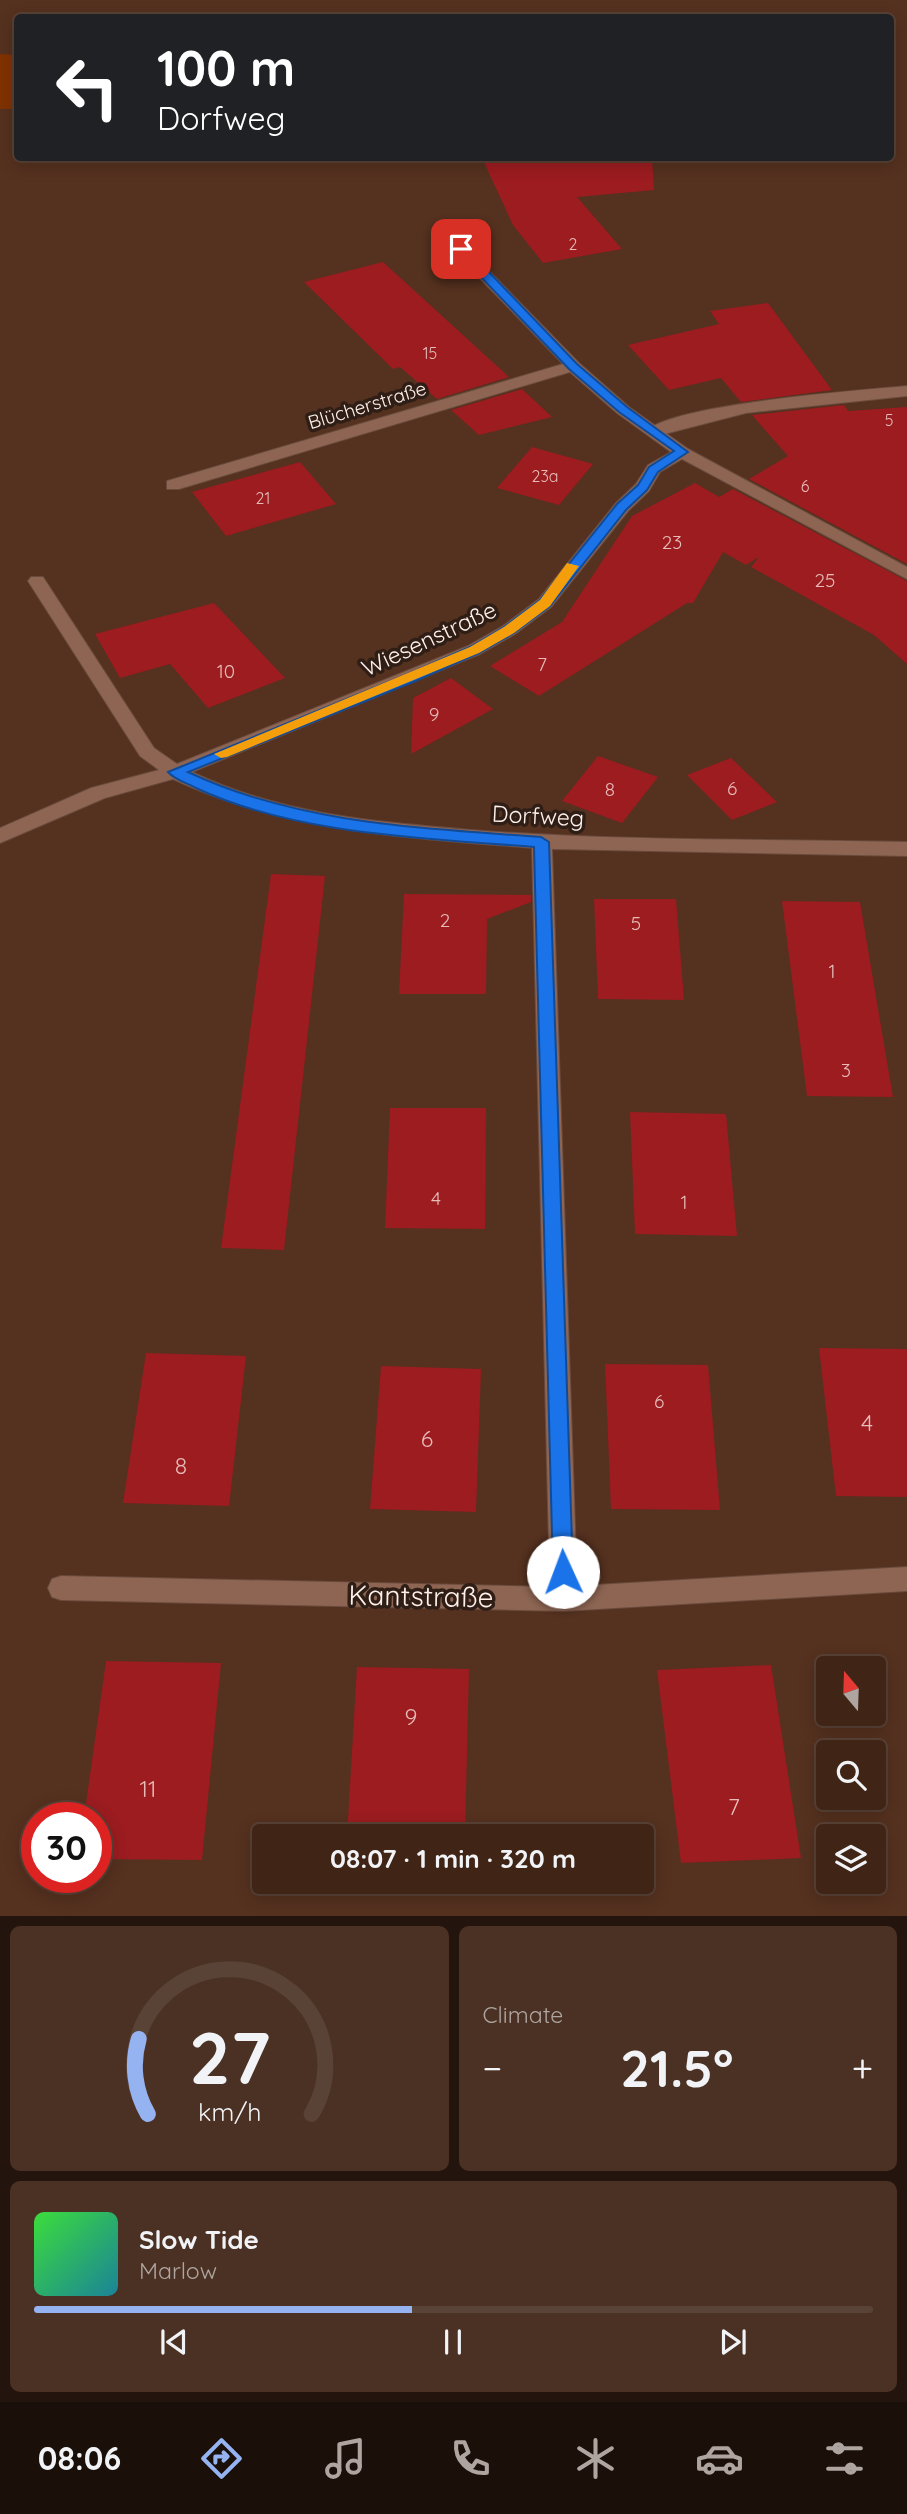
<!DOCTYPE html>
<html lang="en">
<head>
<meta charset="utf-8">
<style>
	:root { --surface:#402517; --page:#4b3124; --text:#f1f3f6; --muted:#aea5a1; --line:#594236; --accent:#95b2f1 }
	body { margin:0; font-family:Quicksand,sans-serif; background:var(--page); color:var(--text); height:100vh; display:flex; flex-direction:column; font-size:26px; white-space:nowrap }
	* { box-sizing:border-box; margin:0 }
	p { font-size:23px; color:var(--muted) }
	.icon { flex:none; width:38px; height:38px; fill:none; stroke:currentColor; stroke-width:2; stroke-linecap:round; stroke-linejoin:round }
	.map { position:relative; height:1916px; overflow:hidden }
	.side { display:flex; flex-direction:column; gap:10px; padding:10px; background:#23140d; flex:1 }
	.side>* { flex:none }
	.hud { position:absolute; left:14px; top:14px; width:880px; height:147px; border-radius:7px; box-shadow:0 4px 18px #0003,0 0 0 2px var(--line); background:#202124; color:#fff; overflow:hidden }
	.needle { width:46px; rotate:341deg }
	.controls { position:absolute; left:816px; top:1656px; display:grid; gap:14px }
	.controls a { display:grid; place-items:center; width:70px; height:70px; border-radius:7px; background:var(--surface); box-shadow:0 4px 18px #0003,0 0 0 2px var(--line); font-size:35px }
	.speed { position:absolute; left:21px; top:1802px; display:flex; gap:14px; font-size:35px; font-weight:700; text-align:center }
	.speed>* { display:grid; place-content:center; width:91px; height:91px; border-radius:50%; background:var(--surface); box-shadow:0 4px 18px #0003,0 0 0 2px var(--line); line-height:1 }
	.speed .limit { border:10px solid #d22; background:#fff; color:#111 }
	.pin { position:absolute; display:grid; place-items:center; width:60px; height:60px; color:#fff; margin:-30px; border-radius:14px; box-shadow:0 4px 10px #0006 }
	.me { position:absolute; width:77px; margin:-38px; rotate:358deg; stroke-linejoin:round; filter:drop-shadow(0 0 5px #0008) }
	.turn { display:flex; align-items:center; gap:24px; height:147px; padding:0 28px; font-size:32px }
	.turn .icon { width:91px; height:91px; stroke-width:2.5 }
	.turn b { display:block; font-size:49px; line-height:60px }
	.big { font-size:52px; font-weight:700; line-height:1.1 }
	.side .tile { flex:1; display:flex; flex-direction:column; justify-content:center; gap:10px; min-width:0; padding:0 24px; border-radius:10px; background:var(--page) }
	.side .dial { align-items:center; gap:0 }
	.dial svg { height:182px; overflow:visible; fill:none; stroke:var(--line); stroke-width:7; stroke-linecap:round; text-anchor:middle }
	.dial text { fill:var(--text); stroke:none }
	.song { display:flex; align-items:center; gap:21px }
	.cover { width:84px; height:84px; border-radius:10px; background:linear-gradient(135deg,hsl(120 70% 55%),hsl(190 70% 35%)) }
	.played { height:7px; border-radius:4px; background:linear-gradient(90deg,var(--accent) 45%,var(--line) 45%) }
	.keys { display:flex; justify-content:space-around; direction:ltr }
	.heat { display:flex; justify-content:space-between; align-items:center; font-size:38px; direction:ltr }
	.side .tiles { flex:1; display:grid; gap:10px; grid-template-columns:1fr 1fr }
	.tile:last-child { grid-column:span 2 }
	.trip { position:absolute; left:252px; top:1824px; width:402px; height:70px; border-radius:7px; background:var(--surface); box-shadow:0 4px 18px #0003,0 0 0 2px var(--line); font-weight:700; line-height:70px; text-align:center }
	.tab-bar { display:flex; height:112px; justify-content:space-around; align-items:center; background:#1a0f09; color:var(--muted) }
	.tab-bar .icon { width:49px; height:49px }
	.tab-bar .active { color:var(--accent) }
	.tab-bar b { font-size:32px; color:var(--text) }
	.map>svg:first-child { display:block }
	.green { fill:#803200 }
	.building { fill:#9c1c20 }
	.lines { fill:none; stroke-linecap:round; stroke-linejoin:round }
	.lane-casing { stroke:#694b3d; stroke-width:2 }
	.street-casing { stroke:#694b3d; stroke-width:2 }
	.lane { fill:#8e6553; fill-rule:evenodd }
	.street { fill:#8e6553; fill-rule:evenodd }
	.route { fill:#1a73e8; stroke:#114b97; stroke-width:2 }
	.slow { fill:#f59e0b }
	.labels { text-anchor:middle; stroke-width:7; stroke-linejoin:round; paint-order:stroke }
	.far-number-label { font-size:16px; fill:#e6bbb8 }
	.far-street-label { font-size:19px; fill:#fff0ea; stroke:#2f1e16 }
	.number-label { font-size:19px; fill:#e6bbb8 }
	.street-label { font-size:23px; fill:#fff0ea; stroke:#2f1e16 }
	.near-number-label { font-size:23px; fill:#e6bbb8 }
	.near-street-label { font-size:28px; fill:#fff0ea; stroke:#2f1e16 }
</style>
</head>
<body>
<div class="map">
<svg width="907" height="1916" viewBox="0 0 907 1916">
	<rect width="100%" height="100%" fill="#55311f"/>
	<path class="green" d="M0,54L17,55V109H0Z"/>
	<g class="building">
		<path d="M482,158H652L654,190L577,197L622,249L543,263L513,225Z"/>
		<path d="M383,262L509,377L437,399L400,367L393,369L304,282Z"/>
		<path d="M768,303L832,390L741,402L721,378L669,390L628,345L719,324L710,311Z"/>
		<path d="M522,389L552,417L479,435L451,410Z"/>
		<path d="M844,405L848,411L907,407V564L749,479L788,456L752,415Z"/>
		<path d="M532,447L593,464L559,505L497,488Z"/>
		<path d="M300,462L336,504L226,536L192,492Z"/>
		<path d="M695,483L719,497L733,489L907,581V664L874,635L751,567L759,557L746,565L723,552L693,603H687L539,696L490,666L562,622L632,516Z"/>
		<path d="M214,603L285,678L208,708L170,664L120,678L95,634Z"/>
		<path d="M451,678L493,709L411,754L413,698Z"/>
		<path d="M598,756L658,777L622,823L562,801Z"/>
		<path d="M731,758L777,802L732,820L687,775Z"/>
		<path d="M271,874L325,876L284,1250L221,1248Z"/>
		<path d="M404,894L531,895V902L487,919L486,994H399Z"/>
		<path d="M594,899H676L684,1000L598,999Z"/>
		<path d="M782,901L860,902L893,1097L807,1096Z"/>
		<path d="M390,1108H486L485,1229L385,1228Z"/>
		<path d="M630,1112L726,1114L737,1236L635,1234Z"/>
		<path d="M819,1348L907,1349V1497L836,1496Z"/>
		<path d="M146,1353L246,1356L229,1506L123,1503Z"/>
		<path d="M605,1364L708,1365L720,1510L611,1509Z"/>
		<path d="M381,1366L481,1369L476,1512L370,1509Z"/>
		<path d="M106,1661L221,1663L202,1860L96,1859V1818H84Z"/>
		<path d="M771,1665L801,1858L681,1863L657,1670Z"/>
		<path d="M357,1667L469,1669L465,1836H347Z"/>
	</g>
	<g class="lines">
		<defs>
			<path id="lane" d="M907,386V396L746,413L653,437L645,432C671,404 862,390 907,386Z"/>
			<path id="street" d="M441,226L446,227L579,363L629,407L688,449L907,567V579L682,459L660,472L649,491L628,511L551,607L515,634L480,654L192,772C279,814 376,822 471,830C616,841 762,839 907,842V856L552,849L577,1586L907,1567V1591L564,1611L61,1600L52,1597L48,1588L52,1579L61,1576L550,1587L532,848C410,838 285,832 173,779L105,798L0,843V828L91,788L159,770L140,756L28,581L31,577H43L154,748L177,764L468,646L503,626L539,599L616,503L636,484L648,465L671,452L617,413L570,372L179,489H167V481L563,364L436,233V227Z"/>
		</defs>
		<use href="#lane" class="lane-casing"/>
		<use href="#street" class="street-casing"/>
		<use href="#lane" class="lane"/>
		<use href="#street" class="street"/>
	</g>
	<path class="route" d="M457,247H465L577,364L627,407L688,452L658,472L647,490L626,510L550,606L514,633L479,653L413,682L188,772C298,824 422,828 541,837L549,842L573,1572L570,1578L563,1581L556,1578L553,1572L534,847C425,838 296,835 196,788C187,783 175,780 168,772L403,676L470,647L504,627L540,600L617,504L638,485L649,467L674,451L619,412L569,369L457,252Z"/>
	<path class="slow" d="M567,563L579,566L550,606L514,633L479,653L227,757L221,758L214,754L470,647L504,627L540,600Z"/>
	<g class="labels">
		<g class="far-number-label">
			<text x="573" y="250">2</text>
			<text x="430" y="359">15</text>
			<text x="889" y="426">5</text>
			<text x="545" y="482">23a</text>
			<text x="805" y="492">6</text>
			<text x="263" y="504">21</text>
		</g>
		<g class="far-street-label">
			<text transform="translate(367 405) rotate(-17)" y="7">Blücherstraße</text>
		</g>
		<g class="number-label">
			<text x="672" y="549">23</text>
			<text x="825" y="587">25</text>
			<text x="542" y="671">7</text>
			<text x="226" y="678">10</text>
			<text x="434" y="721">9</text>
			<text x="732" y="795">6</text>
			<text x="610" y="796">8</text>
			<text x="445" y="927">2</text>
			<text x="636" y="930">5</text>
			<text x="832" y="978">1</text>
			<text x="846" y="1077">3</text>
			<text x="436" y="1205">4</text>
			<text x="684" y="1209">1</text>
			<text x="659" y="1408">6</text>
		</g>
		<g class="street-label">
			<text transform="translate(429 639) rotate(-25)" y="8">Wiesenstraße</text>
			<text transform="translate(538 816) rotate(3)" y="8">Dorfweg</text>
		</g>
		<g class="near-number-label">
			<text x="867" y="1431">4</text>
			<text x="427" y="1447">6</text>
			<text x="181" y="1474">8</text>
			<text x="411" y="1725">9</text>
			<text x="148" y="1797">11</text>
			<text x="734" y="1815">7</text>
		</g>
		<g class="near-street-label">
			<text transform="translate(421 1596) rotate(1)" y="10">Kantstraße</text>
		</g>
	</g>
</svg>
<div class="controls">
<a><svg class="needle" viewBox="-14 -14 28 28"><path d="M0-13l5 13h-10z" fill="#e53935"/><path d="M0 13l5-13h-10z" fill="#aea5a1"/></svg></a>
<a><svg class="icon" aria-label="search" viewBox="0 0 24 24"><circle cx="10" cy="10" r="6"/><path d="M15 15l6 6"/></svg></a>
<a><svg class="icon" aria-label="layers" viewBox="0 0 24 24"><path d="M12 4l9 5-9 5-9-5zM3 14l9 5 9-5"/></svg></a>
</div>
<div class="speed"><div class="limit">30</div></div>
<div class="pin" style="left:461px;top:249px;background:#d93025"><svg class="icon" aria-label="arrive" viewBox="0 0 24 24"><path d="M6 21V4h12l-3 4 3 4H6"/></svg></div>
<svg class="me" style="left:563px;top:1572px" viewBox="-20 -20 40 40"><circle r="19" fill="#fff"/><path d="M0-13L10 11 0 6-10 11z" fill="#1a73e8"/></svg>
<div class="trip">08:07 · 1 min · 320 m</div>
<div class="hud">
<div class="turn"><svg class="icon" aria-label="left" viewBox="0 0 24 24"><path d="M17 20v-9H6M10 6l-5 5 5 5"/></svg><div><b>100 m</b>Dorfweg</div></div>
</div>
</div>
<section class="side">
<div class="tiles">
<div class="tile dial"><svg viewBox="0 0 100 80">
<path d="M14 69A42 42 0 1 1 86 69"/>
<path d="M14 69A42 42 0 0 1 10 36" stroke="#95b2f1"/>
<text x="50" y="56" font-size="32" font-weight="700">27</text>
<text x="50" y="72" font-size="11">km/h</text>
</svg></div>
<div class="tile"><p>Climate</p>
<div class="heat"><a>−</a><b class="big">21.5°</b><a>+</a></div>
</div>
<div class="tile">
<div class="song"><i class="cover"></i><div><b>Slow Tide</b><p>Marlow</p></div></div>
<div class="played"></div>
<div class="keys"><svg class="icon" aria-label="previous" viewBox="0 0 24 24"><path d="M18 5L8 12l10 7zM5 5v14"/></svg><svg class="icon" aria-label="pause" viewBox="0 0 24 24"><path d="M8 5v14M16 5v14"/></svg><svg class="icon" aria-label="next" viewBox="0 0 24 24"><path d="M6 5l10 7-10 7zM19 5v14"/></svg></div>
</div>
</div>
</section>
<nav class="tab-bar">
<b>08:06</b>
<svg class="icon active" aria-label="directions" viewBox="0 0 24 24"><path d="M12 3l9 9-9 9-9-9zM9 14v-3h6M13 9l2 2-2 2"/></svg>
<svg class="icon" aria-label="music" viewBox="0 0 24 24"><path d="M9 18V5l10-2v13"/><circle cx="6" cy="18" r="3"/><circle cx="16" cy="16" r="3"/></svg>
<svg class="icon" aria-label="phone" viewBox="0 0 24 24"><path d="M5 4h4l2 5-3 2q2 4 5 5l2-3 5 2v4C11 20 4 13 5 4z"/></svg>
<svg class="icon" aria-label="climate" viewBox="0 0 24 24"><path d="M12 3v18M4 7l16 10M4 17L20 7"/></svg>
<svg class="icon" aria-label="car" viewBox="0 0 24 24"><path d="M5 17H2v-5l4-1 3-4h7l3 4 3 1v5h-3M9 17h6M6 11h13"/><circle cx="7" cy="17" r="2"/><circle cx="17" cy="17" r="2"/></svg>
<svg class="icon" aria-label="filters" viewBox="0 0 24 24"><path d="M4 7h16M4 17h16"/><circle cx="9" cy="7" r="2"/><circle cx="15" cy="17" r="2"/></svg>
</nav>
</body>
</html>
